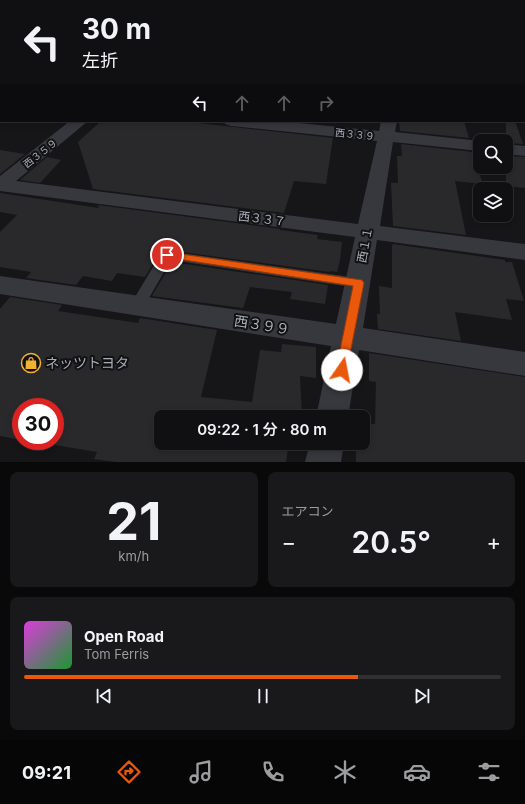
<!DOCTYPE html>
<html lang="ja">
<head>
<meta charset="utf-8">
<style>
	:root { --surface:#101012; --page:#19191b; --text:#f1f3f6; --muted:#9c9d9f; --line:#303032; --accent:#ea580c }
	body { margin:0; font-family:Inter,"Noto Sans JP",sans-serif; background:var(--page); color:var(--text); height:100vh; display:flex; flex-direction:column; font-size:15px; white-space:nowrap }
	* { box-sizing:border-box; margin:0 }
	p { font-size:13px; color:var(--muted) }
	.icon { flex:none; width:22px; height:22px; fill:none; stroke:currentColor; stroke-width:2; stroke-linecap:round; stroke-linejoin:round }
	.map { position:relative; height:462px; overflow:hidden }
	.side { display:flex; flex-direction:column; gap:10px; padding:10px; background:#09090a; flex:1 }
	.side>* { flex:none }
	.hud { position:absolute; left:0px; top:0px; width:525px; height:122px; box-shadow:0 2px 6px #0003,0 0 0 1px var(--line); background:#101012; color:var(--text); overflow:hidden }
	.controls { position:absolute; left:473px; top:134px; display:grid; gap:8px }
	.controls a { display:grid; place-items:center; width:40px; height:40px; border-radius:8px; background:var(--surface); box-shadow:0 2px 6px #0003,0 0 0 1px var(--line); font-size:20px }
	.speed { position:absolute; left:12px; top:398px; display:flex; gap:8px; font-size:20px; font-weight:700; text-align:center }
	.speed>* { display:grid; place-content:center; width:52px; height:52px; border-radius:50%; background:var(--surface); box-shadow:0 2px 6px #0003,0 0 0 1px var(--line); line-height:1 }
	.speed .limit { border:6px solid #d22; background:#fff; color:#111 }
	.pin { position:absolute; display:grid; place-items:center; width:34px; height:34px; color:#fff; margin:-17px; border:2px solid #fff; border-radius:50%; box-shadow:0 1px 4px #0007 }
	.me { position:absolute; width:44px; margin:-22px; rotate:12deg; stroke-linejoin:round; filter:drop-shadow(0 0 3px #0008) }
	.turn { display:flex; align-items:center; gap:14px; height:84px; padding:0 16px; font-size:18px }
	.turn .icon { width:52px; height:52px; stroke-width:2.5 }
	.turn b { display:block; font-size:28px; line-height:34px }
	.lanes { display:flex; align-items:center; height:38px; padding:0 16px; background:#0003; justify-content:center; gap:20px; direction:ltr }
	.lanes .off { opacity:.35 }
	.big { font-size:30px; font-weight:600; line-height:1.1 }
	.side .card { flex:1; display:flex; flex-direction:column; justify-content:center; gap:6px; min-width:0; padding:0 14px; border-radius:8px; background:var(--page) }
	.side .dial { align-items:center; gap:0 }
	.dial b { font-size:52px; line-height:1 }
	.song { display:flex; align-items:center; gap:12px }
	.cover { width:48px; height:48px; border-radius:6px; background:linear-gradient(135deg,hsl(300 70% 55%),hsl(130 70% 35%)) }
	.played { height:4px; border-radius:2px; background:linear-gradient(90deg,var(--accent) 70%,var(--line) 70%) }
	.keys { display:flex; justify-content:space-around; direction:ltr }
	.heat { display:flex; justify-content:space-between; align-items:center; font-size:22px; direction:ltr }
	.side .tiles { flex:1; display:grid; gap:10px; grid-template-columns:1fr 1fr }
	.card:last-child { grid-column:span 2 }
	.trip { position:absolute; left:154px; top:410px; width:216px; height:40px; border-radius:8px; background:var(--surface); box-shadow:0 2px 6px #0003,0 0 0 1px var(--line); font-weight:600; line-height:40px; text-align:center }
	.menu { display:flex; height:64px; justify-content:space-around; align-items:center; background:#060607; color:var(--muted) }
	.menu .icon { width:28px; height:28px }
	.menu .active { color:var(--accent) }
	.menu b { font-size:18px; color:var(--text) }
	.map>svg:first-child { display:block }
	.building { fill:#29292c }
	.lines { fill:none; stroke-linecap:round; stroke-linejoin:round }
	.lane { fill:#37383d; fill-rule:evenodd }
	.street { fill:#37383d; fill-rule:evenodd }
	.route { fill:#ea580c; stroke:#983908 }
	.labels { text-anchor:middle; stroke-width:4; stroke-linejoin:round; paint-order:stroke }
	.far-street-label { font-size:10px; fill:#a8adb8; stroke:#111113 }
	.street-label { font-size:12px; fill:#a8adb8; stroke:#111113 }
	.near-street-label { font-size:14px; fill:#a8adb8; stroke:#111113 }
	.near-poi-label { font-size:14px; fill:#a8adb8; stroke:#111113; text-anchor:start }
</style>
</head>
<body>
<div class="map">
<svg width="525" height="462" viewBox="0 0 525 462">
	<rect width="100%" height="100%" fill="#161618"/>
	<g class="building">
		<path d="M101,121H181L333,138L326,184L294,181L284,213L93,189L78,142Z"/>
		<path d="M399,121H464L469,138L400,131Z"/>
		<path d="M506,121H515L523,144L506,143Z"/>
		<path d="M401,144L472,152L483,184L455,181L466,235L393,226L391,183H398L397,156H402Z"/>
		<path d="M0,150L25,154L0,174Z"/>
		<path d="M506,156L525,157V188L506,186Z"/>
		<path d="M47,157L61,160L40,183L20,180Z"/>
		<path d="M0,193L99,208L98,205L280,229V230L318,235L317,239L342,242L340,260L337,272L330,271V272L167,250L161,251L145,277L117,273L112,281L83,276L76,285L26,278L31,272L0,267V232L17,215L0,212Z"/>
		<path d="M393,244L505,260V262H512L524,301L506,299L512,320L455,312L461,341L378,329L377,314H380L379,286L392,288V245H393Z"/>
		<path d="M172,262L328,285L325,304L290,299L292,292L250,287L243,308L152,296Z"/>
		<path d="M10,297L62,305L58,311L138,323L140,318L217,330L201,397L252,402L260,350L281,352L282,344L316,347V378L300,376L302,417H161V443H289L286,462H116L94,459L97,452L55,445V407H21V440L0,436V309Z"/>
		<path d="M369,353L525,377V462H356V443H363V423L375,424L376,382L369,381Z"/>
	</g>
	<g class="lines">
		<path class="lane" d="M167,251L358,278L363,280L365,283L363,286L358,288L171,260L142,310L137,311L132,310L130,306L132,302L162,252Z"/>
		<g class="street">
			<rect x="284" y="0" width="26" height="1"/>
			<rect x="408" y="0" width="8" height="1"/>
			<rect x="0" y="7" width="1" height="6"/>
			<rect x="524" y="10" width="1" height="7"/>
			<rect x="524" y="43" width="1" height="6"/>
			<rect x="524" y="88" width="1" height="8"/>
			<path d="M70,121H88L16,181L358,224L377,141L231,126L225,124L223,121H279L379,131L381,121H397L395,132L481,141L480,151L393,142L380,226L525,244V260L377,240L363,328L525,352V376L359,350L348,417H316L331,346L0,294V276L336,324L355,237L0,191V176Z"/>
			<path d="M506,144L525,146V156L506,154Z"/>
			<path d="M310,443H344L341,462H305Z"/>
		</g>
	</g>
	<path class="route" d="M167,252L362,280L364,283L346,374L342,375L337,374L336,370L353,286L164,257L162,255Z"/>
	<defs>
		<symbol id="shop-ring" viewBox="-11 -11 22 22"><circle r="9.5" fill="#111113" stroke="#f2b134" stroke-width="1.5"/><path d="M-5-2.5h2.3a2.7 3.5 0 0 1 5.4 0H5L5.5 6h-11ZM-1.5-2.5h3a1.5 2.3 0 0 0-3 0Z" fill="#f2b134"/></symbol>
	</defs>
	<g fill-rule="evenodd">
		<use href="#shop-ring" x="20" y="352" width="22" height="22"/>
	</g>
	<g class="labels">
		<g class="far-street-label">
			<text transform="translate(355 134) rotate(6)" y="4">西３３９</text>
			<text transform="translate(40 153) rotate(-38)" y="4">西３５９</text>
		</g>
		<g class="street-label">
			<text transform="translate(262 219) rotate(7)" y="4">西３３７</text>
			<text transform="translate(365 245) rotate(-79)" y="4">西１１</text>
		</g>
		<g class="near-street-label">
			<text transform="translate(262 325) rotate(9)" y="5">西３９９</text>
		</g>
		<g class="near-poi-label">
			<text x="45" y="368">ネッツトヨタ</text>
		</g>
	</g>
</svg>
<div class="controls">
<a><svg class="icon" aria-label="search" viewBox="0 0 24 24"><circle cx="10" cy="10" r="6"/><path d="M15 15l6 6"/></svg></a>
<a><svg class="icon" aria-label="layers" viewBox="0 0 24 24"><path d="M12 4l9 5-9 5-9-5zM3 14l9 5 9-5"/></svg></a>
</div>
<div class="speed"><div class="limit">30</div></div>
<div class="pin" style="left:167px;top:255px;background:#d93025"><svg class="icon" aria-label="arrive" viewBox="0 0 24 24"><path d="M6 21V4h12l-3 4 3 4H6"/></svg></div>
<svg class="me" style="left:342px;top:370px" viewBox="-20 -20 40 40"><circle r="19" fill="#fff"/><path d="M0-13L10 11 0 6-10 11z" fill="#ea580c"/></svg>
<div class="trip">09:22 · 1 分 · 80 m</div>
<div class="hud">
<div class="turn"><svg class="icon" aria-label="left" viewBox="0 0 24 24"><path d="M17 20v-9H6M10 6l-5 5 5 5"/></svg><div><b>30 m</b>左折</div></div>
<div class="lanes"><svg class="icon" aria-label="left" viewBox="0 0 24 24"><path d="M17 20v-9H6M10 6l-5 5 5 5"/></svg><svg class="icon off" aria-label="ahead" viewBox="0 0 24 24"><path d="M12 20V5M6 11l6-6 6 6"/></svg><svg class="icon off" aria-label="ahead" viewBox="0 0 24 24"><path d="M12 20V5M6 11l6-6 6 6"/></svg><svg class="icon off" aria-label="right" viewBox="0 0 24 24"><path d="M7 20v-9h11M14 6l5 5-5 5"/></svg></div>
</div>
</div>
<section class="side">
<div class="tiles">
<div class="card dial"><b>21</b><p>km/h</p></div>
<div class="card"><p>エアコン</p>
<div class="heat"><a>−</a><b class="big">20.5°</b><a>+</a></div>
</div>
<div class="card">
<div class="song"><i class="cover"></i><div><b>Open Road</b><p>Tom Ferris</p></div></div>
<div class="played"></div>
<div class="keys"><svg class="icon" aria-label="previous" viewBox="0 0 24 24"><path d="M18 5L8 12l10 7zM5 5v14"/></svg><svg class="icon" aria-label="pause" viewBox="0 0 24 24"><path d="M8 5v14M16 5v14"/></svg><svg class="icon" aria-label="next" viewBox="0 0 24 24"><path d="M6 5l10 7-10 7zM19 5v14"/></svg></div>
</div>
</div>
</section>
<nav class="menu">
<b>09:21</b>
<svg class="icon active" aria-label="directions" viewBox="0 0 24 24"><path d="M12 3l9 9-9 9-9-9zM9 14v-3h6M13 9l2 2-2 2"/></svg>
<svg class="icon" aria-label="music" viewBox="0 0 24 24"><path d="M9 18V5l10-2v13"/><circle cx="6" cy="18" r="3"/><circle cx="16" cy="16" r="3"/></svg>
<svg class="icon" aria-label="phone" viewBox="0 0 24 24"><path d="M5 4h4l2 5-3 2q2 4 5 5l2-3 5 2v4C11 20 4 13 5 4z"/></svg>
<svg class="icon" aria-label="climate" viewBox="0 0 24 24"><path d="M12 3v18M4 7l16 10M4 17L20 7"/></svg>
<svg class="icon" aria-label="car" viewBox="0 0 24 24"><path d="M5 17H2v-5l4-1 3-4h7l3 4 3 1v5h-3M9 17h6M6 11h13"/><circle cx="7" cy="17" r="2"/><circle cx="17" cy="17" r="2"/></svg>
<svg class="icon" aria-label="filters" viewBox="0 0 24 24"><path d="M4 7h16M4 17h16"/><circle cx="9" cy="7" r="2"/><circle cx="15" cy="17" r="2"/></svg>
</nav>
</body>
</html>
